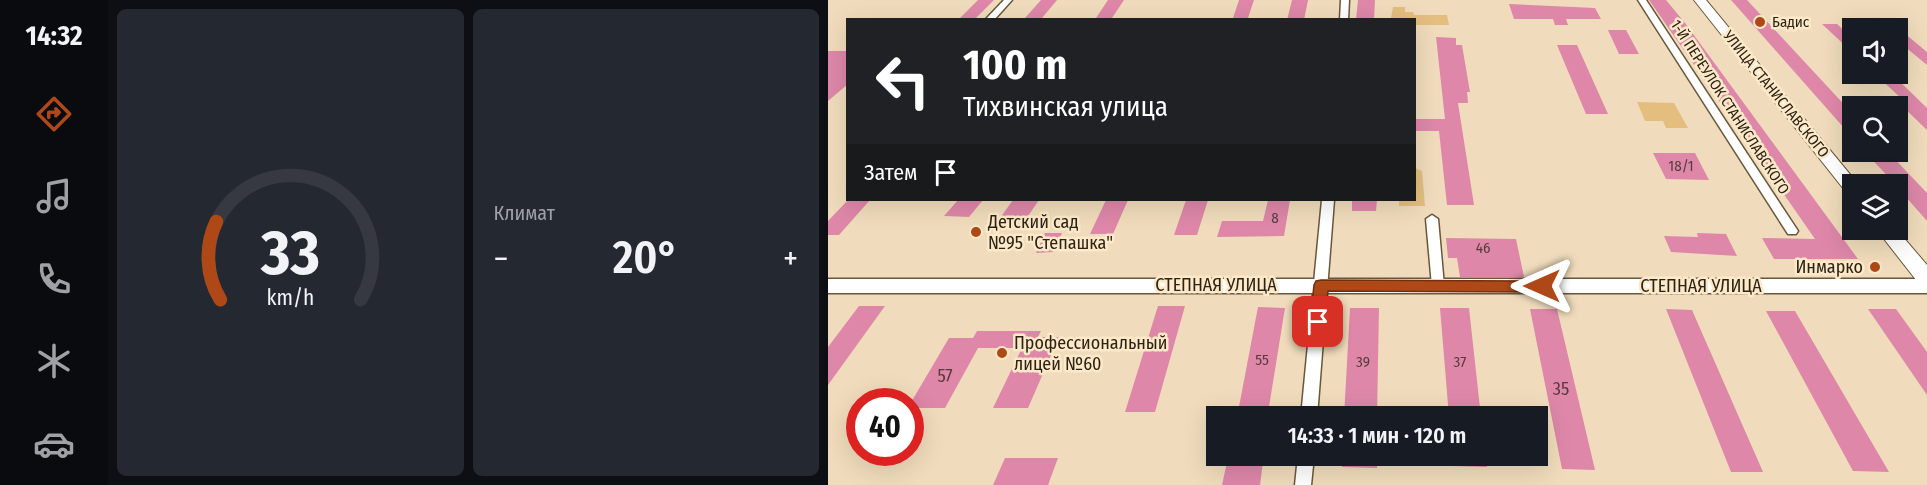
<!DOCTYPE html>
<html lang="ru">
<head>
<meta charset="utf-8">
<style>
	:root { --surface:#171b24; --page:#242831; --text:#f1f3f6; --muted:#9ea1a6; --line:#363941; --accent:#ae4917 }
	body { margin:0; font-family:"Fira Sans Condensed",sans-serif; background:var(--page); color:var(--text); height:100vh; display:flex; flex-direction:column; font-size:22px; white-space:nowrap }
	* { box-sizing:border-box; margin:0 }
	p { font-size:20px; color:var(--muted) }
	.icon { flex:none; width:33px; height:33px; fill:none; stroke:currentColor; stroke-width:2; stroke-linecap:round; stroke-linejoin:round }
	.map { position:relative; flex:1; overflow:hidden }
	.drawer { display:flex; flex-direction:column; gap:9px; padding:9px; background:#0d0f14; width:720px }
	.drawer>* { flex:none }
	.guide { position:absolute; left:18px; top:18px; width:570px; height:183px; border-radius:0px; box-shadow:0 6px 24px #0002; background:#202124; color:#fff; overflow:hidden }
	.controls { position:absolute; left:1014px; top:18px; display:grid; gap:12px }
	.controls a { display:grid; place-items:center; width:66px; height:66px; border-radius:0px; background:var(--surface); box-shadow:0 6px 24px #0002; font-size:30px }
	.speed { position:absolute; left:18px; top:388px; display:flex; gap:12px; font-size:30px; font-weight:700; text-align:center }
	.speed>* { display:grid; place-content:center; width:78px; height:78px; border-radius:50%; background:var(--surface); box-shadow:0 6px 24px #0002; line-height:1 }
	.speed .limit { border:9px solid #d22; background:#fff; color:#111 }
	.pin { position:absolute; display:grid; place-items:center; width:51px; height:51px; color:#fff; margin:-26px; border-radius:12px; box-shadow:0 3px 9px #0006 }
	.me { position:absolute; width:66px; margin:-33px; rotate:270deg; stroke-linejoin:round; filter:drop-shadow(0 0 4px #0008) }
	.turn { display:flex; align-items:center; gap:21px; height:126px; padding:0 18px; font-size:27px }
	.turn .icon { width:78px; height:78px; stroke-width:2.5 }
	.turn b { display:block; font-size:42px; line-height:51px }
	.then { display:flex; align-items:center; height:57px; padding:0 18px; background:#0003; gap:12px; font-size:22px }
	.big { font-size:45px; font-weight:600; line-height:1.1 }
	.drawer .tile { flex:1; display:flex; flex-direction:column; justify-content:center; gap:9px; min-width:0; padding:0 21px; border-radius:9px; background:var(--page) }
	.drawer .dial { align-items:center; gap:0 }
	.dial svg { height:156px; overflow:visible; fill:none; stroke:var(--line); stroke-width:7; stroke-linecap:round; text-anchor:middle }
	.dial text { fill:var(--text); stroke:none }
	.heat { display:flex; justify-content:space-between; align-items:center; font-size:33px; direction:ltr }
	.drawer .tiles { flex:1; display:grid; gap:9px; grid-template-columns:repeat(2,1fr) }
	.trip { position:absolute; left:378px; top:406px; width:342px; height:60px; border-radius:0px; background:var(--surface); box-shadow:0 6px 24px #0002; font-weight:600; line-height:60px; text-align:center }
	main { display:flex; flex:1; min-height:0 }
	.tabs { display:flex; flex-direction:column; width:108px; justify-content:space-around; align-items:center; background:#090b0e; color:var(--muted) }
	.tabs .icon { width:42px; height:42px }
	.tabs .on { color:var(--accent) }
	.tabs b { font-size:27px; color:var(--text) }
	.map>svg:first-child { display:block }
	.green { fill:#e3be7f }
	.building { fill:#de87a9 }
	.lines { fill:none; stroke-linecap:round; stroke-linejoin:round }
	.street-casing { stroke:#68573b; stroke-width:3 }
	.secondary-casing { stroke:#68573b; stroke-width:3 }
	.primary-casing { stroke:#68573b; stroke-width:2 }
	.street { fill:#fff; fill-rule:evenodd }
	.secondary { fill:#fff; fill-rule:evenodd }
	.primary { fill:#fff; fill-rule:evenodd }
	.route { fill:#ae4917; stroke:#712f0f; stroke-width:1.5 }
	.poi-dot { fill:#ae4917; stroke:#fde9c8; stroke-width:2 }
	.labels { text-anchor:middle; stroke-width:5; stroke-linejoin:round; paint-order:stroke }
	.far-poi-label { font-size:15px; fill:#2a2317; stroke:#fde9c8; text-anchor:start }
	.far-street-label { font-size:15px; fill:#2a2317; stroke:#fde9c8 }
	.number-label { font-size:15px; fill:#573c3c }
	.poi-label { font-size:18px; fill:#2a2317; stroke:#fde9c8; text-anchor:start }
	.street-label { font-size:18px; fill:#2a2317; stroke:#fde9c8 }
	.near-number-label { font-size:18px; fill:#573c3c }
</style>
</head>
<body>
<main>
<nav class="tabs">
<b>14:32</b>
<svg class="icon on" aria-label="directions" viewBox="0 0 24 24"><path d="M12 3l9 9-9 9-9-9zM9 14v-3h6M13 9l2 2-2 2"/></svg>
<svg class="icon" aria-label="music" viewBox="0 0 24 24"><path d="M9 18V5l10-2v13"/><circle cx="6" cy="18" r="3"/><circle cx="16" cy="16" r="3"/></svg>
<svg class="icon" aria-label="phone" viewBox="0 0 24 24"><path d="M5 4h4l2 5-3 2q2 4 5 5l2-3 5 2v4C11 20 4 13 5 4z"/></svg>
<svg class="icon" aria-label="climate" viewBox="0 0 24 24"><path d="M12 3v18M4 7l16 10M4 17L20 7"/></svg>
<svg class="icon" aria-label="car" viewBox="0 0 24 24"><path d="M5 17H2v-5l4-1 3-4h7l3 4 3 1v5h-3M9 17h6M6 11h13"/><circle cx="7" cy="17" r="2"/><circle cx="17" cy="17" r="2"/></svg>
</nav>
<section class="drawer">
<div class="tiles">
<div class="tile dial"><svg viewBox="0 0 100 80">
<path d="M14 69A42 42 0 1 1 86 69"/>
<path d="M14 69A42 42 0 0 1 12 29" stroke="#ae4917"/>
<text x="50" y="56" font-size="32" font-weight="700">33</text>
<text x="50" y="72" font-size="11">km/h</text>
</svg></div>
<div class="tile"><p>Климат</p>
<div class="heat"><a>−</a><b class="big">20°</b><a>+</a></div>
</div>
</div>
</section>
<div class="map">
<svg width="1099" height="485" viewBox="0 0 1099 485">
	<rect width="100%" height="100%" fill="#f0dcbc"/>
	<g class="green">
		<path d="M565,7H577V12H585L586,15H619L621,25H587L586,20L563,19Z"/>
		<path d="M809,102L846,103L860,128H838L835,121H817Z"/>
		<path d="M587,168L594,171L597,206H571V200H586Z"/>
	</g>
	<g class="building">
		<path d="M150,0H166L148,18H132Z"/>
		<path d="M213,0H229L214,18H197Z"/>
		<path d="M280,0H296L284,18H268Z"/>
		<path d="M411,0H426L420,18H405Z"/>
		<path d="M464,0H480L476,20H459Z"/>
		<path d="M530,0H547L546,20H528Z"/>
		<path d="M821,0H838L857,23L1030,259H946L934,238L987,239Z"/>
		<path d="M903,0H919L1024,113V137Z"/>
		<path d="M681,4L767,8L773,19H738L740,25H727L725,19H686Z"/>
		<path d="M994,24H1009L1024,38V52Z"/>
		<path d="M1070,28L1099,52V65L1070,41Z"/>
		<path d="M780,30H798L811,54H791Z"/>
		<path d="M608,37L628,38V45H634L642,92H639L640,103H630L646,205H619L611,131H586V119H617Z"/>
		<path d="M729,45H749L780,114H758Z"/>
		<path d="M0,51H20V84L0,101Z"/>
		<path d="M1047,74H1064L1099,108V130L1068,100H1075Z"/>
		<path d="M1037,152H1060L1099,193V221L1070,188V184H1067Z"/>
		<path d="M825,153H867L881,180L838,179Z"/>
		<path d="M20,200H42L11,235H0V221Z"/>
		<path d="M130,200H155L141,217L116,216Z"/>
		<path d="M185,200H211L198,219L172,218Z"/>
		<path d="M278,200H300L285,234H262Z"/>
		<path d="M358,200H380L369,235H346Z"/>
		<path d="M440,200H462L456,236L389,237L394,221H435Z"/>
		<path d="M524,200H549L548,211H524Z"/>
		<path d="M217,233H234L225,252L208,253Z"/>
		<path d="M869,233L898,234L909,256L843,252L836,236L870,237Z"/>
		<path d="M618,238L688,239L696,277H632L629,258H620Z"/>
		<path d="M31,306H57L0,385V347Z"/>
		<path d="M330,306H357L327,412H297Z"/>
		<path d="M430,307L457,308L440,413L410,412Z"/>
		<path d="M522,308H551L549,417H516Z"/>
		<path d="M612,308H641L653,417H621Z"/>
		<path d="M702,309H729L767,470L734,469Z"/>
		<path d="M838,309L864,310L935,472H903Z"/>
		<path d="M1040,309H1068L1099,352V395Z"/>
		<path d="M938,311H967L1061,472L1025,471Z"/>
		<path d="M149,331H213L210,337H231L200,408H165L194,348H150L117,408H82V404L121,338H145Z"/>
		<path d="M514,456H549V468L514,467Z"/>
		<path d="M623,456H657L659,467L624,466Z"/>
		<path d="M177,458H230L220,485H165Z"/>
		<path d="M399,462H435L432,485H394Z"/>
	</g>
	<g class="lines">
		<defs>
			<g id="street">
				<path d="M176,0H184L166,20H157Z"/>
				<path d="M513,0H521L520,20H512Z"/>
				<path d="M810,0H818L968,228L970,231L968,234H960Z"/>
				<path d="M494,200H506L489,417H473Z"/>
				<path d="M604,215L610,219L616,286L615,289H605L604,286L598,219Z"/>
				<path d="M470,456H486L483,485H467Z"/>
			</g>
			<rect id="secondary" x="0" y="279" width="1099" height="14"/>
			<g id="primary">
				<path d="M866,0H878L1030,184H1024V194L1018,192Z"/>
				<path d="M1049,230H1069L1099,265V287L1092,285Z"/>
			</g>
		</defs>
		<use href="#street" class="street-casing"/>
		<use href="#secondary" class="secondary-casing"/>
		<use href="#primary" class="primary-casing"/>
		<use href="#street" class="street"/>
		<use href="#secondary" class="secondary"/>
		<use href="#primary" class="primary"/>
	</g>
	<path class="route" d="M493,280L714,281L719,283L721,286L719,290L714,292L500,291L497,322L495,327L490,328L484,327L482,322L486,285L488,281Z"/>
	<g class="poi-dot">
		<circle cx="932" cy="22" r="6"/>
		<circle cx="148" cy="232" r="6"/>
		<circle cx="1047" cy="267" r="6"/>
		<circle cx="174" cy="353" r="6"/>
	</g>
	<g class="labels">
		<g class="far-poi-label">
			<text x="944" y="27">Бадис</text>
		</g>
		<g class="far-street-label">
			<text transform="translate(948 94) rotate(51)" y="5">УЛИЦА СТАНИСЛАВСКОГО</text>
			<text transform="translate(902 107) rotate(57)" y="5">1-Й ПЕРЕУЛОК СТАНИСЛАВСКОГО</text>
		</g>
		<g class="number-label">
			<text x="853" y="171">18/1</text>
			<text x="447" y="223">8</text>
			<text x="655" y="253">46</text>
			<text x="434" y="365">55</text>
			<text x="535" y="367">39</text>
			<text x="632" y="367">37</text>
		</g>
		<g class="poi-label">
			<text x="160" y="228">Детский сад<tspan x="160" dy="21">№95 "Степашка"</tspan></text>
			<text x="1035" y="273" text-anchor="end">Инмарко</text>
			<text x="186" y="349">Профессиональный<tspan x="186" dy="21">лицей №60</tspan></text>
		</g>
		<g class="street-label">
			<text x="388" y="291">СТЕПНАЯ УЛИЦА</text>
			<text x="873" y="292">СТЕПНАЯ УЛИЦА</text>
		</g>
		<g class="near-number-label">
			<text x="117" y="382">57</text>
			<text x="733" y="395">35</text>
		</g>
	</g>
</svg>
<div class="controls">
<a><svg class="icon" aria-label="sound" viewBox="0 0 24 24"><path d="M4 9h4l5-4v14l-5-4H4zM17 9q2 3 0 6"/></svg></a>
<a><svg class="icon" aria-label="search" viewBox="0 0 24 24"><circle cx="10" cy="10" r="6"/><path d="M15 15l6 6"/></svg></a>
<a><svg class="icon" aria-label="layers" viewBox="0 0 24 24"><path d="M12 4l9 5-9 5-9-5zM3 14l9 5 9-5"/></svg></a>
</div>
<div class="speed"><div class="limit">40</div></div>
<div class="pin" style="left:490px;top:322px;background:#d93025"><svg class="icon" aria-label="arrive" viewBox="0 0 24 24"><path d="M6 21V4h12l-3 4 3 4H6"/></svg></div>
<svg class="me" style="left:714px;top:286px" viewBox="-20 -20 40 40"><path d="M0-17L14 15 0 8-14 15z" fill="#ae4917" stroke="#fff" stroke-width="4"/></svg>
<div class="trip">14:33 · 1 мин · 120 m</div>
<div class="guide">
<div class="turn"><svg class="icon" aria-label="left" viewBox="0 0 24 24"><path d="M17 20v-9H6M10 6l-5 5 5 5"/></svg><div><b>100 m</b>Тихвинская улица</div></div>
<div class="then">Затем<svg class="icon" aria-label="arrive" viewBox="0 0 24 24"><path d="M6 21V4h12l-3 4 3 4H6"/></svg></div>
</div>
</div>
</main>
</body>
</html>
